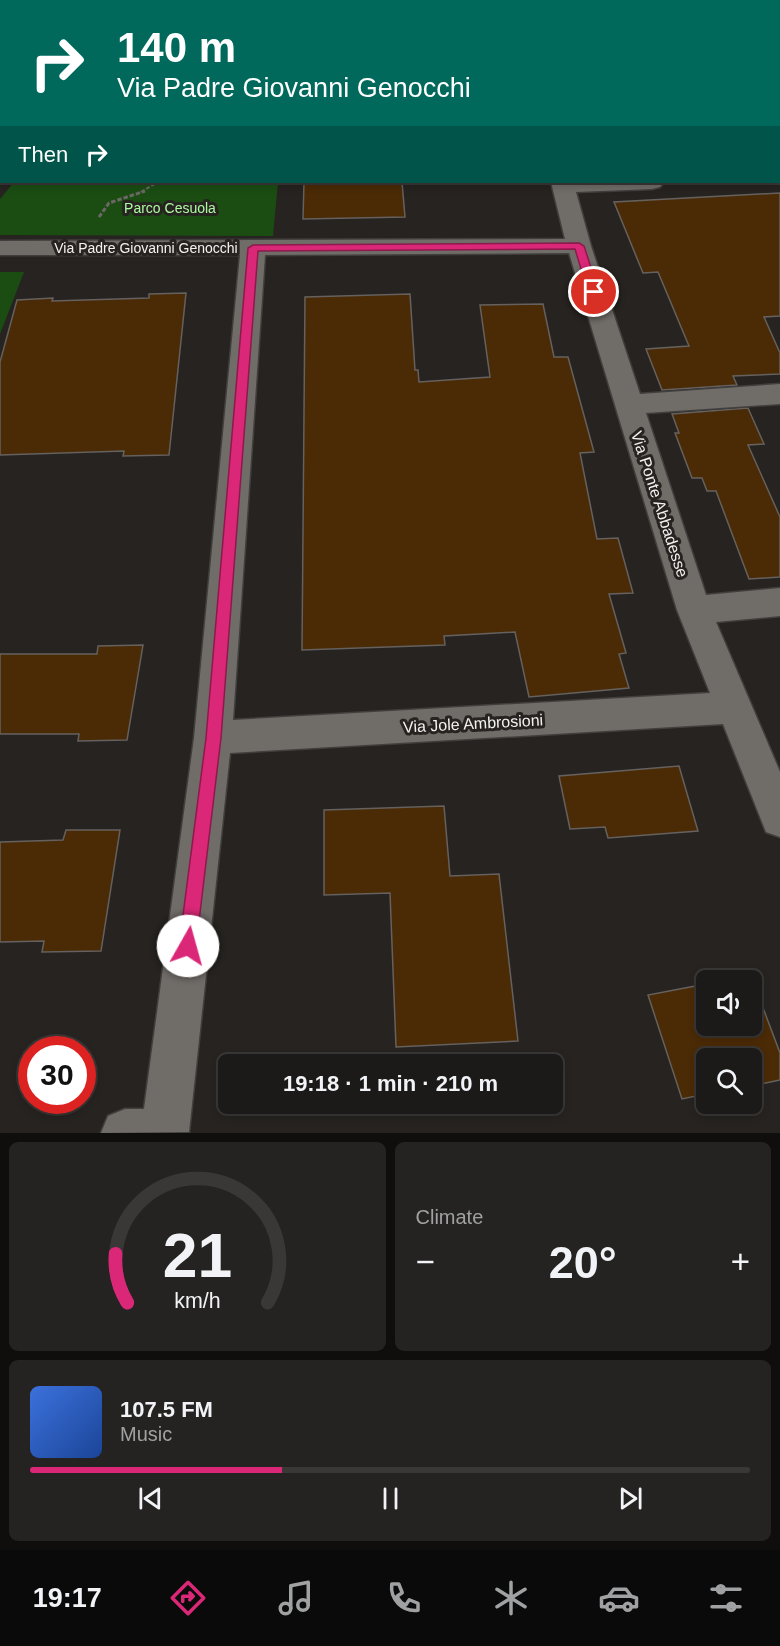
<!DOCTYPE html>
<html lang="en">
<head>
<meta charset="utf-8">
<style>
	:root { --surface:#1c1a18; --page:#252321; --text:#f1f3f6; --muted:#a0a1a2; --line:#3a3837; --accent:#db2777 }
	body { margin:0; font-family:Arial,sans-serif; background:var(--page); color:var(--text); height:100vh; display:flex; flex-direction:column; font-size:22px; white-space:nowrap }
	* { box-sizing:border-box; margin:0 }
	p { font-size:20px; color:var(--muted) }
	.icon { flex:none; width:33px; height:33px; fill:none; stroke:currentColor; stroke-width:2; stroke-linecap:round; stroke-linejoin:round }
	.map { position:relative; height:1133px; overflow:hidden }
	.side { display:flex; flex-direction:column; gap:9px; padding:9px; background:#0f0e0d; flex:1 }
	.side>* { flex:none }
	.banner { position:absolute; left:0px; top:0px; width:780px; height:183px; box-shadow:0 3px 9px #0003,0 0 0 2px var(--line); background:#00695c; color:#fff; overflow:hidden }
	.fabs { position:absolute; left:696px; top:970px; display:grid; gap:12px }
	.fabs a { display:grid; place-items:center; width:66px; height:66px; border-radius:9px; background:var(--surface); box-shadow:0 3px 9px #0003,0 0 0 2px var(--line); font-size:30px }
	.speed { position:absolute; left:18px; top:1036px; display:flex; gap:12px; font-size:30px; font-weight:700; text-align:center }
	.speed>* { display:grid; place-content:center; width:78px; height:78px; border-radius:50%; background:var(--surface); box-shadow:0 3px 9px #0003,0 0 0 2px var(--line); line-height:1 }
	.speed .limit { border:9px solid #d22; background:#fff; color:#111 }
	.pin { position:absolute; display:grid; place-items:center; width:51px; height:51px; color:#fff; margin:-26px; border:3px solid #fff; border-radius:50%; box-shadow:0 2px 6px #0007 }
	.me { position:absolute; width:66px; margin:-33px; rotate:7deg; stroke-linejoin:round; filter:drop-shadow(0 0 4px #0008) }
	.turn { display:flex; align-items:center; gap:21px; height:126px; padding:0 18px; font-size:27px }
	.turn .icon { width:78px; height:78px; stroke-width:2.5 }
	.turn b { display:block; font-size:42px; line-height:51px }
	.then { display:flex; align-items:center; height:57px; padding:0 18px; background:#0003; gap:12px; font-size:22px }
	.big { font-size:45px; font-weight:600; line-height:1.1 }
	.side .card { flex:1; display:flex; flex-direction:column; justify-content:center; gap:9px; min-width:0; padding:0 21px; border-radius:9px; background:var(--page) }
	.side .dial { align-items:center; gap:0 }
	.dial svg { height:156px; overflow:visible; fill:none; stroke:var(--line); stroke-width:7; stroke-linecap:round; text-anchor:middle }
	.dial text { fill:var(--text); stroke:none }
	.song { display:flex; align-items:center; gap:18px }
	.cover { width:72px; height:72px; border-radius:9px; background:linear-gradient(135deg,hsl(220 70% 55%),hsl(220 70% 35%)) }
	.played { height:6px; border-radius:3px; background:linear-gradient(90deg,var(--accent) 35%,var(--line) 35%) }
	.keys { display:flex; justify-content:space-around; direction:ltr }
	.heat { display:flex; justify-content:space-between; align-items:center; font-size:33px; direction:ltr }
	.side .tiles { flex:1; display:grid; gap:9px; grid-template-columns:1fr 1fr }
	.card:last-child { grid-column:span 2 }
	.trip { position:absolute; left:218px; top:1054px; width:345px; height:60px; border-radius:9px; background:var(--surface); box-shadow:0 3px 9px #0003,0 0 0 2px var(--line); font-weight:600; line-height:60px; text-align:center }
	.dock { display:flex; height:96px; justify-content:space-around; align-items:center; background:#0b0a0a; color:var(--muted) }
	.dock .icon { width:42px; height:42px }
	.dock .active { color:var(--accent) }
	.dock b { font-size:27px; color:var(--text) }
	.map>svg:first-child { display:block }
	.green { fill:#1b4d13 }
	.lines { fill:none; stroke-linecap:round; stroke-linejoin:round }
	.stream { fill:#508587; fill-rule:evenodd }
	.building { fill:#4b2a06; stroke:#65615e; stroke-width:1.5 }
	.lane-casing { stroke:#413f3d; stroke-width:3 }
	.street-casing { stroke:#413f3d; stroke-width:3 }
	.path-far1 { stroke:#6b6866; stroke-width:2; stroke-dasharray:4 2; stroke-linecap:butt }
	.path { stroke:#6b6866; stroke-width:3; stroke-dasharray:4.5 2; stroke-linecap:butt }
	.lane { fill:#706c68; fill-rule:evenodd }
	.street { fill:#706c68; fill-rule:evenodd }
	.route { fill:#db2777; stroke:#8e194d; stroke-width:1.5 }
	.labels { text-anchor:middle; stroke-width:6; stroke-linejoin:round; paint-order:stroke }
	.far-park-label { font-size:14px; fill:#acfaa0; stroke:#262320 }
	.far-street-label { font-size:14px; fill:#f4f2f0; stroke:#262320 }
	.street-label { font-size:16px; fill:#f4f2f0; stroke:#262320 }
</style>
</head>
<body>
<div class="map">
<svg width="780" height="1133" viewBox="0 0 780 1133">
	<rect width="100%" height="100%" fill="#262320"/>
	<g class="green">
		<path d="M14,182H278L273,236L0,235V199Z"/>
		<path d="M0,272H24L0,334Z"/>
	</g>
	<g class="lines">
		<g class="stream">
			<path d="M120,0H129L128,2Z"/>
			<path d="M2,162V169L0,170V163Z"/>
		</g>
	</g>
	<g class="building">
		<path d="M304,182H402L405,217L303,219Z"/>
		<path d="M780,193V316L764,317L780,353V374L733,376L737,385L662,390L646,349L689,346L658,272L643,273L614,202Z"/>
		<path d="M186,293L169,455L123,456L124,451L0,455V362L17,300L53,298L52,301L149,298V294Z"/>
		<path d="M410,294L415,370H418L419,382L490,377L480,305L543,304L554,357H568L594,452L580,453L597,539L618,538L633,593L609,594L626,653L619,654L629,688L529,697L515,632L444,636L445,645L302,650L305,297Z"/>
		<path d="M748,408L764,444L748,445L780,517V577L749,579L716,491H707L702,478H692L675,433H679L672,414Z"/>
		<path d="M143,645L127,740L78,741L79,734H0V654H97L98,646Z"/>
		<path d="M679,766L698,831L608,838L605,827L570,829L559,776Z"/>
		<path d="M444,806L450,876L499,874L518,1041L396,1047L390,893L324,895V810Z"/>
		<path d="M66,830H120L101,951L42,952L44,941L0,942V842L63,840Z"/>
		<path d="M751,976L780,1053V1080L752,1086V1059H706V1094L682,1099L648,995L706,984V1026H752V981H722Z"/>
	</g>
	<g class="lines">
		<defs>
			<rect id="lane" x="446" y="0" width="14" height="2"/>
			<g id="street">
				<rect x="513" y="0" width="18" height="2"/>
				<path d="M778,169H780V183L772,182H778Z"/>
				<path d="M551,182H664L660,187L652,189L576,192L591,246L640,394L780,384V404L646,413L706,595L780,588V616L716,622L780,772V837L766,832L723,724L230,753L189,1132L101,1133L108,1116L125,1109H144L194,738L240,255H0V241L565,239ZM569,253L677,610L710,693L233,720L265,255Z"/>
			</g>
		</defs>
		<use href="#lane" class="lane-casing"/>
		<use href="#street" class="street-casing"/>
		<g class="path-far1">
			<path d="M241,2L244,0"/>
			<path d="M141,192L158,182"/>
		</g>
		<path class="path" d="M99,217L109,203L145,191"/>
		<use href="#lane" class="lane"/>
		<use href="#street" class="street"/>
	</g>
	<path class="route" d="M579,243L584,246L599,292L597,294L594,295L588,292L575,249L258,251L221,738L196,946L194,953L188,955L181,953L179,946L206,738L248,248L253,245Z"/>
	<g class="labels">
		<g class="far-park-label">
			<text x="170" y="213">Parco Cesuola</text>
		</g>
		<g class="far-street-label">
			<text x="146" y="253">Via Padre Giovanni Genocchi</text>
		</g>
		<g class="street-label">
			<text transform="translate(660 504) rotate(72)" y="6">Via Ponte Abbadesse</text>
			<text transform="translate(473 723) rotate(-3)" y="6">Via Jole Ambrosioni</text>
		</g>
	</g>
</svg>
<div class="fabs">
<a><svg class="icon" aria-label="sound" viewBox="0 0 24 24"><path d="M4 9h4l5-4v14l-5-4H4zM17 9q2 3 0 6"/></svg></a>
<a><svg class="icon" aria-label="search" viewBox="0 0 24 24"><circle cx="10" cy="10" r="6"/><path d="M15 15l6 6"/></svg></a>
</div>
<div class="speed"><div class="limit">30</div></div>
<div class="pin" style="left:594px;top:292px;background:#d93025"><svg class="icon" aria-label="arrive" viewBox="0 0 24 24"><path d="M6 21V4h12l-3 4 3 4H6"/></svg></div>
<svg class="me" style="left:188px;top:946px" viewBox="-20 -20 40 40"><circle r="19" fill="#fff"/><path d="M0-13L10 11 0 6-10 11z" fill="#db2777"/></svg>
<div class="trip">19:18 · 1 min · 210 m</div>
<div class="banner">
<div class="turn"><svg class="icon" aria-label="right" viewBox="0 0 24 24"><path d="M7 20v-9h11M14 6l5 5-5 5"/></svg><div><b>140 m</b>Via Padre Giovanni Genocchi</div></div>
<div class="then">Then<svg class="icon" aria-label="right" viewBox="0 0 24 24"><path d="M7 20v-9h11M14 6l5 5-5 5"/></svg></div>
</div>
</div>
<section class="side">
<div class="tiles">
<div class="card dial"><svg viewBox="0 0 100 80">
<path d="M14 69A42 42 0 1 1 86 69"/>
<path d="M14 69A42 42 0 0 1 8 44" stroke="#db2777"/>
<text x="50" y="56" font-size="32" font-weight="700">21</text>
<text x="50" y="72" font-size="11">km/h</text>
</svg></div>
<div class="card"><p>Climate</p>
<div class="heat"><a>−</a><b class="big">20°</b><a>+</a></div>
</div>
<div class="card">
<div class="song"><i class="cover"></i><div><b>107.5 FM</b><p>Music</p></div></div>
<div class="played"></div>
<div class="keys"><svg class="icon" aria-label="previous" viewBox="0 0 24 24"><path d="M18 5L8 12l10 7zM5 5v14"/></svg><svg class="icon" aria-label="pause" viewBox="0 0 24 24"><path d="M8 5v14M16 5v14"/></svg><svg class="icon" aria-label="next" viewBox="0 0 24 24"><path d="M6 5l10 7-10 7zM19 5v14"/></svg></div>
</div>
</div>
</section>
<nav class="dock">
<b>19:17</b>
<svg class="icon active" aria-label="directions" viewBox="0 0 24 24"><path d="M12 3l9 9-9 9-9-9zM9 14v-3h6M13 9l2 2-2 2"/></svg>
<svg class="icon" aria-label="music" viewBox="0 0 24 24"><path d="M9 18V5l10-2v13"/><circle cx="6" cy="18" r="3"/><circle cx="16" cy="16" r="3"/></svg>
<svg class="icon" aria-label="phone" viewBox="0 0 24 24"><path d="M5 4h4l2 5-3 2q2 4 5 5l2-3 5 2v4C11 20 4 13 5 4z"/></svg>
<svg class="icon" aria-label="climate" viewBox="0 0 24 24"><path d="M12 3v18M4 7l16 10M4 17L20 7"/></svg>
<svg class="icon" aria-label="car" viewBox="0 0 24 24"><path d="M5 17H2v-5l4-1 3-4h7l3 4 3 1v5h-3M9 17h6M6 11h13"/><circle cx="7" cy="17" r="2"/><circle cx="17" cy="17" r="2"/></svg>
<svg class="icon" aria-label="filters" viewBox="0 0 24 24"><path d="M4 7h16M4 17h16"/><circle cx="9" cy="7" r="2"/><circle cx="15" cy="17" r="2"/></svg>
</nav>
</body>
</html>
